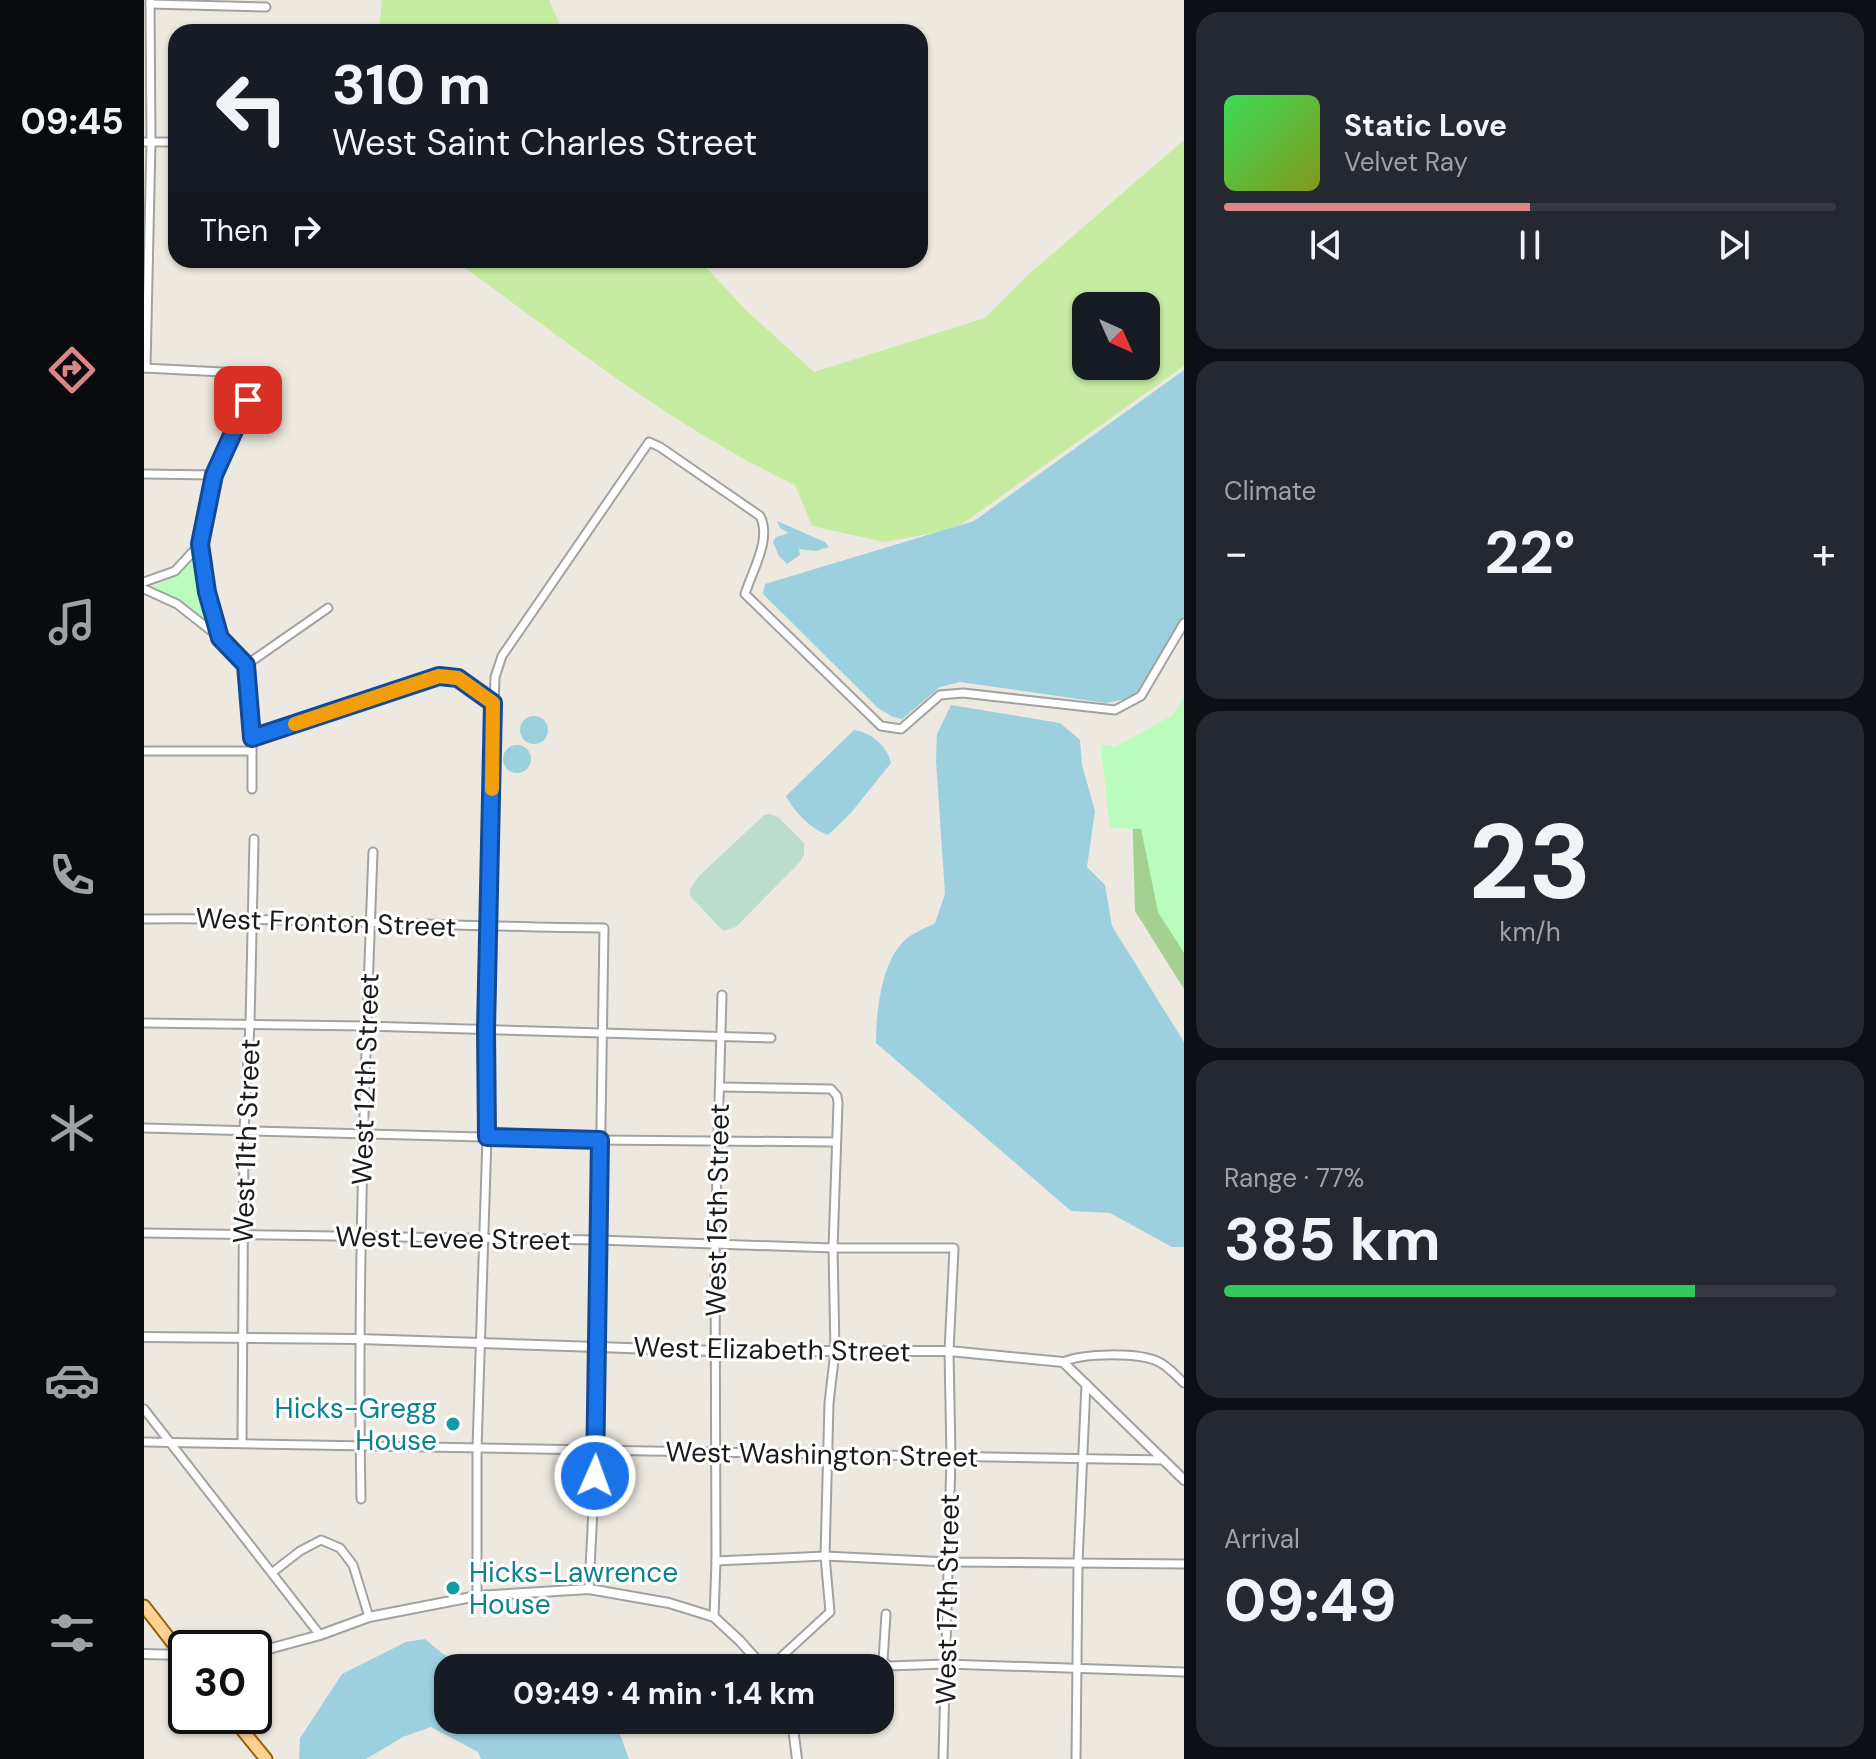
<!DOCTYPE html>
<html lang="en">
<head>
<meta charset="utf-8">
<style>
	:root { --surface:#171b24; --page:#242831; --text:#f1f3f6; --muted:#9ea1a6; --line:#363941; --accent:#de8687 }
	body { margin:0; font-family:"DM Sans",sans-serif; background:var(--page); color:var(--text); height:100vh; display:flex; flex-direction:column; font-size:30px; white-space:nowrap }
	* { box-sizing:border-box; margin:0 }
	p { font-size:26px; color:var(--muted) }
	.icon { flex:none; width:44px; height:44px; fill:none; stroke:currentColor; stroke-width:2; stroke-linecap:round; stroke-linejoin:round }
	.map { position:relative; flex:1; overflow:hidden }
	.panel { display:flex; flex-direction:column; gap:12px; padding:12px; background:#0d0f14; width:692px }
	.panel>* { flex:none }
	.hud { position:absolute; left:24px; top:24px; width:760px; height:244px; border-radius:24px; box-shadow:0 2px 6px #0004; background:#171b24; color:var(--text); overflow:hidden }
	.needle { width:52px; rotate:135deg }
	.buttons { position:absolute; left:928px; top:292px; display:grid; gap:16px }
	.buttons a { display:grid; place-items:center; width:88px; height:88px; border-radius:16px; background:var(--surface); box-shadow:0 2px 6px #0004; font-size:40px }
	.speed { position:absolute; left:24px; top:1630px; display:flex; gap:16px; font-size:40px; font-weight:700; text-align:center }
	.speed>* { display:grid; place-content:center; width:104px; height:104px; border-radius:50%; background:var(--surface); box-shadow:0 2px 6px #0004; line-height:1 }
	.speed .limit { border:4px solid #111; border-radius:12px; background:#fff; color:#111 }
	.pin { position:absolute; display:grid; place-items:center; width:68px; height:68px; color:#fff; margin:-34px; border-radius:16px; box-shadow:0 4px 12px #0006 }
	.me { position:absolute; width:88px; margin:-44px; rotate:2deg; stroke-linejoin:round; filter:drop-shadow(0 0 6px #0008) }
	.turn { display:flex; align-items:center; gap:28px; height:168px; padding:0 32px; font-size:36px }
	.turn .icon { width:104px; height:104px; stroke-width:2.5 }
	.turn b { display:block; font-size:56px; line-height:68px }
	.then { display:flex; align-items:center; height:76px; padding:0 32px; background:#0003; gap:16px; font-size:30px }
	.big { font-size:60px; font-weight:700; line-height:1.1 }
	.panel .tile { flex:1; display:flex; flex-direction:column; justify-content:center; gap:12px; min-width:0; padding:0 28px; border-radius:24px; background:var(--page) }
	.panel .dial { align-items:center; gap:0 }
	.dial b { font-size:104px; line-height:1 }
	.song { display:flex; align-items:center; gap:24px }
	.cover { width:96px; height:96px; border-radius:12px; background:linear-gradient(135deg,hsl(130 70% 55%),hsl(70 70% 35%)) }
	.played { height:8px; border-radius:4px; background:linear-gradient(90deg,var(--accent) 50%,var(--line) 50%) }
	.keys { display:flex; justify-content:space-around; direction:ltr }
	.heat { display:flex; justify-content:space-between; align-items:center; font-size:44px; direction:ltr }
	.charge { height:12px; border-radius:6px; background:linear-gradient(90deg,#34c759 77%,var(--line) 0) }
	.trip { position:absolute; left:290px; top:1654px; width:460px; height:80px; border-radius:24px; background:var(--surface); box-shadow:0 2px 6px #0004; font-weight:700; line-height:80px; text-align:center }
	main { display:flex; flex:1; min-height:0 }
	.menu { display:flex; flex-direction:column; width:144px; justify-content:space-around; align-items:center; background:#090b0e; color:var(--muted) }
	.menu .icon { width:56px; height:56px }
	.menu .on { color:var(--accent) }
	.menu b { font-size:36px; color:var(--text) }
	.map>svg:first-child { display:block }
	.grass { fill:#c6eca2; fill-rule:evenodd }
	.forest { fill:#a4d092 }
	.wetland { fill:#bcddce }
	.park { fill:#b9fcbe }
	.water { fill:#9dd0de }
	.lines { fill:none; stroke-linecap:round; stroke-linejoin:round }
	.minor-casing { stroke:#a2a2a2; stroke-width:11 }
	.tertiary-casing { stroke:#a2a2a2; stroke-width:12 }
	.primary-casing { stroke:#936200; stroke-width:15 }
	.minor { stroke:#fff; stroke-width:7 }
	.tertiary { stroke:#fff; stroke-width:8 }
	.primary { stroke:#ffd194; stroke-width:11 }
	.route-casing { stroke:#114b97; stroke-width:20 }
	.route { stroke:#1a73e8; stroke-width:14 }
	.slow { stroke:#f59e0b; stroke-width:14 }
	.culture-dot { fill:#0f9aa8; stroke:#fff; stroke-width:3 }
	.labels { text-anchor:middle; stroke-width:6; stroke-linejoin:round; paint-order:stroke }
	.street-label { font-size:28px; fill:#1b1b1b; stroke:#fff }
	.culture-label { font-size:28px; fill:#0d838f; stroke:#fff; text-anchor:end }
</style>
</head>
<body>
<main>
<nav class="menu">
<b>09:45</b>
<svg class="icon on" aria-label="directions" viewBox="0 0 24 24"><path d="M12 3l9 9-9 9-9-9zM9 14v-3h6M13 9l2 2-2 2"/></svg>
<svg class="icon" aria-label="music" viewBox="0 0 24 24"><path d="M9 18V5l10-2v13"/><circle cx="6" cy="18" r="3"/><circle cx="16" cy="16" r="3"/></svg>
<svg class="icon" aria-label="phone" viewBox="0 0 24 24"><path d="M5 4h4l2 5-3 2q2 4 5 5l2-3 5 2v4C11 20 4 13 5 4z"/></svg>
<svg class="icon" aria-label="climate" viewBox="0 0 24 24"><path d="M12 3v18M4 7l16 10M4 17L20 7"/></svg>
<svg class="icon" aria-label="car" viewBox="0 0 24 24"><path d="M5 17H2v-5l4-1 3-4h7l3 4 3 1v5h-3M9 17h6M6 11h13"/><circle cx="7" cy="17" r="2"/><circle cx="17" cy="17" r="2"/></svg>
<svg class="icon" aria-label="filters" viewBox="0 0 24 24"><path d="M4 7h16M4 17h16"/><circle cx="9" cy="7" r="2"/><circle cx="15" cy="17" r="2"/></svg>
</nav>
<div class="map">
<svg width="1040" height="1759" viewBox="0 0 1040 1759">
	<rect width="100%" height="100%" fill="#eee9e0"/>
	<g class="grass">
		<path d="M238,0H405L419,32H235Z"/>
		<path d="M1040,140V366L811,529L740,542L668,526L651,485C528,427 420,339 310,260H555L602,310L670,372L841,318L885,274ZM942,306H1002V366H942Z"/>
	</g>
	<path class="forest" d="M1040,726V989L991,911L987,770Z"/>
	<path class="wetland" d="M625,814L634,817L660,843V855L656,862L592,927L579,931L546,896V890L554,877L620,815Z"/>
	<g class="park">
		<path d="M54,554L58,587L67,620L64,622L28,597L9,587L33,574Z"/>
		<path d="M1040,697V953L1014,912L997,829L966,828L957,748L958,744L971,747L1029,715Z"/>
	</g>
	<g class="water">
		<path d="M1040,370V617L998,689L982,699L962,703L816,682L796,687L758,719L749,717L734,708L619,594L621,584L830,521Z"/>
		<path d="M633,521L681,542L685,547L672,551L655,549L656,555L643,564L635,556L629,542L632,537L645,533L636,528Z"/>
		<path d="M807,705L916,723L936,740L938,765L951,811L943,867L961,885L968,926L1040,1042V1247H1028L966,1213L927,1211L732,1043C732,1014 737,964 759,942C766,934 782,928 791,923L801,894L792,761L793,734Z"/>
		<circle cx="390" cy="730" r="14"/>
		<path d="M710,730C727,732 744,747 747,763L706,814L684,835C667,829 650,812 642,796Z"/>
		<circle cx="373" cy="759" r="14"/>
		<path d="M281,1639L299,1654L328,1668H304V1720H471L485,1759H337L334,1752L287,1727L259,1737L222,1759H155L156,1738L198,1674L262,1642Z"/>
	</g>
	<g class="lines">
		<defs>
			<g id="minor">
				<path d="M6,4L122,7"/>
				<path d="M0,142H32"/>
				<path d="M0,368L115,374L70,475L56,544L31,571L0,582"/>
				<path d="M2,368L7,142L6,0"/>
				<path d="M0,474L70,475"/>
				<path d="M56,544L63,592L76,638L102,665L108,738V789"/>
				<path d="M0,589L33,604L75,637"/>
				<path d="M102,665L184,608"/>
				<path d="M108,738L295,676L314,678L349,703"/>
				<path d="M0,751H107"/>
				<path d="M0,919C154,917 307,927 460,928L452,1449L445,1589"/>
				<path d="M0,1023L221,1026L627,1038"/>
				<path d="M576,1087L687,1089L693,1096L694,1103L689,1248L691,1351L685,1403L681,1556L686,1612L625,1668"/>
				<path d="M0,1128L456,1140L692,1142"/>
				<path d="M0,1233L454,1240L689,1248H810L805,1351L807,1457L799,1759"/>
				<path d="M919,1362C940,1353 994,1352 1015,1362C1025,1367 1032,1376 1040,1383"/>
				<path d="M0,1409L176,1635"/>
				<path d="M0,1442L1020,1460"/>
				<path d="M98,1442L100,1131L106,1024L110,839"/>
				<path d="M217,1499C213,1283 221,1067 229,852"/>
				<path d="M572,1561L681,1556L804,1562L1040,1564"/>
				<path d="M129,1572L156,1551L177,1540L196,1548L209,1565L225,1617"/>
				<path d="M333,1596V1449L343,1137V927L351,677L358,656L505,442L516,447L616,516C628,539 608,571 601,594L737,726L757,729L796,695L819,693L971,710L997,696L1040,623"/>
				<path d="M742,1614L739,1661L744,1666L802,1664L1040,1672"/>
				<path d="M570,1617L572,1561L571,1245L578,995"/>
				<path d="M932,1759L934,1563L942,1384"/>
			</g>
			<g id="tertiary">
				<path d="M0,1337L215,1339L571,1351H805L919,1362L1040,1480"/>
				<path d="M110,1653L176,1635L225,1617L333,1596L445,1589L525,1603L570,1617L596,1641L620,1668"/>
				<path d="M0,1654L39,1655"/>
				<path d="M648,1720L653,1759"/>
			</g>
			<g id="primary">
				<path d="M0,1606L42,1660"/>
				<path d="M87,1716L122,1759"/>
			</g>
		</defs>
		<use href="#minor" class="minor-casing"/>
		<use href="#tertiary" class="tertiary-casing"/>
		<use href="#primary" class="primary-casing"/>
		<use href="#minor" class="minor"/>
		<use href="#tertiary" class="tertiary"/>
		<use href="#primary" class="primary"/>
	</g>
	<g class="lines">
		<defs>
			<path id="route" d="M104,400L70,475L56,544L63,592L76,638L102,665L108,738L295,676L314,678L349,703L342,1030L343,1137L456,1140L451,1476"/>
		</defs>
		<use href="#route" class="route-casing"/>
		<use href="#route" class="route"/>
		<path class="slow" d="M151,724L295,676L314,678L349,703L348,789"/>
	</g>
	<g class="culture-dot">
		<circle cx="309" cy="1424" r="8"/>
		<circle cx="309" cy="1588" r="8"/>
	</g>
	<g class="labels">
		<g class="street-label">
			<text transform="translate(182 922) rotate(2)" y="10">West Fronton Street</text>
			<text transform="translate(221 1079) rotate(-88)" y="10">West 12th Street</text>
			<text transform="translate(102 1141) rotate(-88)" y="10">West 11th Street</text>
			<text transform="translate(573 1210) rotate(-89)" y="10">West 15th Street</text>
			<text transform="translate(309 1238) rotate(1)" y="10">West Levee Street</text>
			<text transform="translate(628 1349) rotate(1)" y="10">West Elizabeth Street</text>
			<text transform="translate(678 1454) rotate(1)" y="10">West Washington Street</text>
			<text transform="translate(803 1599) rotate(-89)" y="10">West 17th Street</text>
		</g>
		<g class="culture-label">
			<text x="293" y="1418">Hicks-Gregg<tspan x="293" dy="32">House</tspan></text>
			<text x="325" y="1582" text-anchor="start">Hicks-Lawrence<tspan x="325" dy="32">House</tspan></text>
		</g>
	</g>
</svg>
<div class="buttons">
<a><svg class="needle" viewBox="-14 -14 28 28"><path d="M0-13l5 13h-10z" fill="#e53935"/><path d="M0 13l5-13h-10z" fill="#9ea1a6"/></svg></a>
</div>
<div class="speed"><div class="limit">30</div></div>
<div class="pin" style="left:104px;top:400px;background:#d93025"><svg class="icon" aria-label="arrive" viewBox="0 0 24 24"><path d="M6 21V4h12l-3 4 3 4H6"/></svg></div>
<svg class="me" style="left:451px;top:1476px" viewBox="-20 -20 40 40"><circle r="17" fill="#1a73e8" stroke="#fff" stroke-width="3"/><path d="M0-11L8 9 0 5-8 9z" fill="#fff"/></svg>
<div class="trip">09:49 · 4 min · 1.4 km</div>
<div class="hud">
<div class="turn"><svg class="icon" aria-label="left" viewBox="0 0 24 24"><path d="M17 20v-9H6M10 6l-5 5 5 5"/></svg><div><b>310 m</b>West Saint Charles Street</div></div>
<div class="then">Then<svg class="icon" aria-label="right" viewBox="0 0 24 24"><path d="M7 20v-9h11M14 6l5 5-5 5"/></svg></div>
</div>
</div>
<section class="panel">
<div class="tile">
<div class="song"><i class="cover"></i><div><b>Static Love</b><p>Velvet Ray</p></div></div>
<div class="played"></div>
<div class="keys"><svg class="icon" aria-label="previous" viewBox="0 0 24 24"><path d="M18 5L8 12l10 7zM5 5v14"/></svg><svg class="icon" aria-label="pause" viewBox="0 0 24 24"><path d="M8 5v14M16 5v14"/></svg><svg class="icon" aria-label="next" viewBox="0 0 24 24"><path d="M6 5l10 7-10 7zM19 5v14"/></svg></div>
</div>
<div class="tile"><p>Climate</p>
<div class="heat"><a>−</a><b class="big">22°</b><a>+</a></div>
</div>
<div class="tile dial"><b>23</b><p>km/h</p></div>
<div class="tile"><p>Range · 77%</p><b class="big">385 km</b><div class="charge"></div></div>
<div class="tile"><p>Arrival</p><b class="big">09:49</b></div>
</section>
</main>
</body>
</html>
